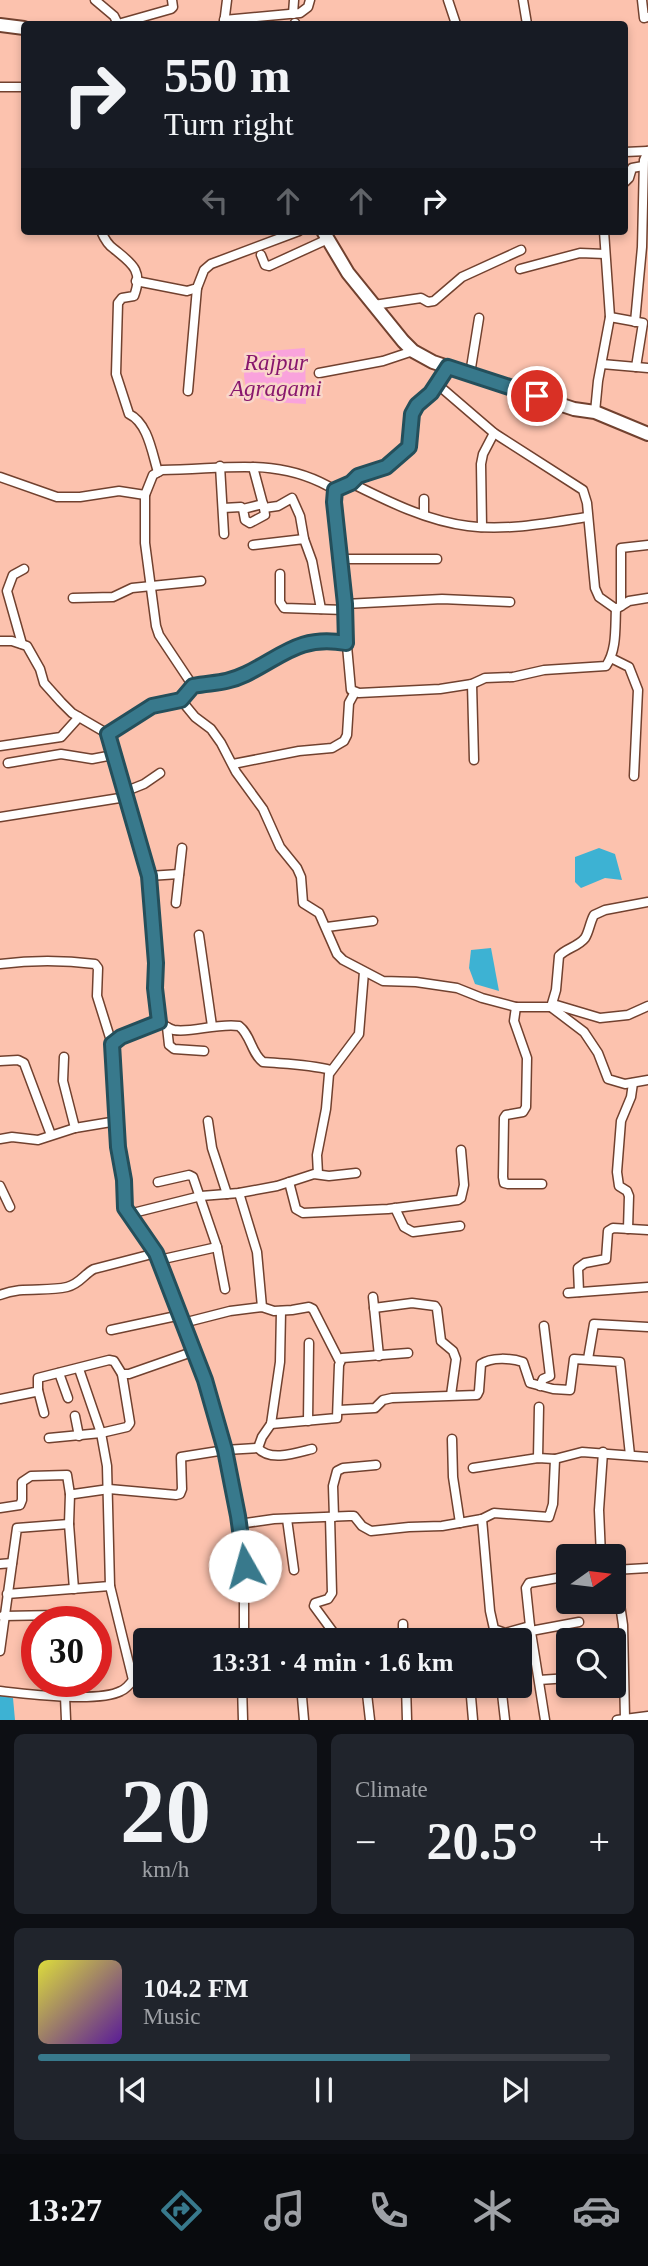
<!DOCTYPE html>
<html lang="en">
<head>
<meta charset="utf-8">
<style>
	:root { --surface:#171b24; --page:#20242c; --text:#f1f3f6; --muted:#9ea1a6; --line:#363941; --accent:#38798c }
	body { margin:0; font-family:Georgia,serif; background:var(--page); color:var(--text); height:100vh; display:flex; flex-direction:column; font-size:26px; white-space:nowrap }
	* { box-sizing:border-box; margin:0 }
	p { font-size:23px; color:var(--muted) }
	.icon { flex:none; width:38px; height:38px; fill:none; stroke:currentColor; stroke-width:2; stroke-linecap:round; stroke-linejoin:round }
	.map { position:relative; height:1720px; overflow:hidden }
	.side { display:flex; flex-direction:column; gap:14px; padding:14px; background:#0d0f14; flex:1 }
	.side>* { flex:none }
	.hud { position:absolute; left:21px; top:21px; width:607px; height:214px; border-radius:7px; box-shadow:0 4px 10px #0003; background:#171b24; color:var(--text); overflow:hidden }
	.needle { width:46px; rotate:76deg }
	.tools { position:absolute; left:556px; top:1544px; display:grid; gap:14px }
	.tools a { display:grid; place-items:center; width:70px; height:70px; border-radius:7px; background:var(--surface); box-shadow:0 4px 10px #0003; font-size:35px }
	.speed { position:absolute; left:21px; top:1606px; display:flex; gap:14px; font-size:35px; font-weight:700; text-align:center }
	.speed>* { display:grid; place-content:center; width:91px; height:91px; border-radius:50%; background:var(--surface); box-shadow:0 4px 10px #0003; line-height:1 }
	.speed .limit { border:10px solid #d22; background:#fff; color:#111 }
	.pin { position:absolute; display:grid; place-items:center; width:60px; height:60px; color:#fff; margin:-30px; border:4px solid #fff; border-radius:50%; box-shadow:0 2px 7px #0007 }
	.me { position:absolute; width:77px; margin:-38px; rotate:353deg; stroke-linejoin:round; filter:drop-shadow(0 0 5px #0008) }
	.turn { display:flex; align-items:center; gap:24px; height:147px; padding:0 28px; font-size:32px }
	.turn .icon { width:91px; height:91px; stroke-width:2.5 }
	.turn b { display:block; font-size:49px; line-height:60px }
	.lanes { display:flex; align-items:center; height:66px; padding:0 28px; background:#0003; justify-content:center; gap:35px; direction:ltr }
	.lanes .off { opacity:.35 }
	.big { font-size:52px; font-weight:700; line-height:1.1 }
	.side .tile { flex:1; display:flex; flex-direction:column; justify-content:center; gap:10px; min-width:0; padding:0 24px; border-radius:10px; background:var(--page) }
	.side .dial { align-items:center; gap:0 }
	.dial b { font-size:91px; line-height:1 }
	.song { display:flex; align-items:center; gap:21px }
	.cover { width:84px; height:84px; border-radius:10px; background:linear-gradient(135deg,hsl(60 70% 55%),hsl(270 70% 35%)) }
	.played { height:7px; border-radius:4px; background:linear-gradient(90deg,var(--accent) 65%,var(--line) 65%) }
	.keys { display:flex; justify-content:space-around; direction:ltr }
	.heat { display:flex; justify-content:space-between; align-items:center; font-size:38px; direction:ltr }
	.side .tiles { flex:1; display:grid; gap:14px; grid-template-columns:1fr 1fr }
	.tile:last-child { grid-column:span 2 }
	.trip { position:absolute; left:133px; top:1628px; width:399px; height:70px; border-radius:7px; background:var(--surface); box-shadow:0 4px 10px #0003; font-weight:700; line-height:70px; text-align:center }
	.tabs { display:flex; height:112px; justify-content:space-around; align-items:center; background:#090b0e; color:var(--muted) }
	.tabs .icon { width:49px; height:49px }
	.tabs .active { color:var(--accent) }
	.tabs b { font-size:32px; color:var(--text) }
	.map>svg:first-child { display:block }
	.green { fill:#f9a3dc }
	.water { fill:#3db2d3 }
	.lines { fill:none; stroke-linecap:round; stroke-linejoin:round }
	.minor-casing { stroke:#71412f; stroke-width:11 }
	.secondary-casing { stroke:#71412f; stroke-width:16 }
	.minor { stroke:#fff; stroke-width:8 }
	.secondary { stroke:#fff; stroke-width:12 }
	.route-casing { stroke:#244f5b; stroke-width:18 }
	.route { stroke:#38798c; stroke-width:12 }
	.labels { text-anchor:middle; stroke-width:5; stroke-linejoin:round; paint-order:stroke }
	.park-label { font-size:23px; font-style:italic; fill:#88176d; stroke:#f9d6c9 }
</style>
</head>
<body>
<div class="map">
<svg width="648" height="1720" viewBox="0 0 648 1720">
	<rect width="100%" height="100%" fill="#fcc2ae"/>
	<path class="green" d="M305,348L306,404L273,402L247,395L244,376L245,353Z"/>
	<g class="water">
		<path d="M599,848L615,854L622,880L605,878L581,888L575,882V857Z"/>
		<path d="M491,948L499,991L475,984L469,968L471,950Z"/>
		<path d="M0,1695L13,1698L15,1720H0Z"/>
	</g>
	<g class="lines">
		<defs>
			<g id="minor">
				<path d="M95,0L114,16L118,24L171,9L173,7L172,0"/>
				<path d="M448,0L456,24"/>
				<path d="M523,0L527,24"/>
				<path d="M642,0L644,18L648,17"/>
				<path d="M293,14L294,0"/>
				<path d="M224,20L300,13L308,7L310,0"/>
				<path d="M295,23V24"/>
				<path d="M224,24L227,0"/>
				<path d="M0,87H24"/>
				<path d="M625,152L647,151"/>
				<path d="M625,182L629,178L632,168L643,166"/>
				<path d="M101,231C104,238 108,245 114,249C131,263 144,270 134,296L122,298L118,303L116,374L129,414C148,423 152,453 158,472"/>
				<path d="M261,255L265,265L269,266L328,239"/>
				<path d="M520,269L580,253L605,254"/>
				<path d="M136,281L187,291L197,288L204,270L211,264L299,231"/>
				<path d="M374,305L421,298L428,302L434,301L462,277L521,250"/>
				<path d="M610,317L643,323L636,367"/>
				<path d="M635,322L642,247L644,160L648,151"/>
				<path d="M602,364L648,368"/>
				<path d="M448,367L431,393L417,405L412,414L409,447L386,467L357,476L351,483L335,490L334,502L351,690L359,693L440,689L472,684L485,678L513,677L544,670L606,666C617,650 615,628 616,609L629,601L648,598"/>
				<path d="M319,373L383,361L413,351"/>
				<path d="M470,374L479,318"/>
				<path d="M437,384L494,433L583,490L587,503L595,588L599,597L616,609"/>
				<path d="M188,391L197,288"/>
				<path d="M595,412L598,381L610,317L604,231"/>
				<path d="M220,466L224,534"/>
				<path d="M253,467L264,508L278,506L292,498L300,516L304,539"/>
				<path d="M0,477L57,497H80L119,491L145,495"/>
				<path d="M351,483C387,501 427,521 468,526C507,531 549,523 587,517"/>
				<path d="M424,499V514"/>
				<path d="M263,504L243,509L245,520L250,523L265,515L264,508"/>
				<path d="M223,508L241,507L243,509"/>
				<path d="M482,527L481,464L483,454L494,433"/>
				<path d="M253,545L304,539L312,561L321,609"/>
				<path d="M339,559H437"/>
				<path d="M280,574V602L284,608L345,610"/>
				<path d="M73,598L113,597L132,588L201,581"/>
				<path d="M345,604L442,599L510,602"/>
				<path d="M621,606V548L648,545"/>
				<path d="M0,641H12L27,646L40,669L44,683L61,702L72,713L108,734"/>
				<path d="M22,644L7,591L13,575L24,569"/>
				<path d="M611,658L629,667L638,690L634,776"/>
				<path d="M472,684L474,760"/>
				<path d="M193,686L159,635L156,626L145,543V495L153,475L162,470C225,470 278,455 335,490"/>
				<path d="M181,700L193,686C213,682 226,683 246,674C284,655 300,635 346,643"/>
				<path d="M0,746L61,737L79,717"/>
				<path d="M8,763L61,754L92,759L113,755"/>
				<path d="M233,764L299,751L332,748L344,741L347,735L349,703L355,692"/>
				<path d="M124,792L144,784L160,773"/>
				<path d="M0,817L126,797"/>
				<path d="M149,876L179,874"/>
				<path d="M176,903L182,848"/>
				<path d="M327,927L373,921"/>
				<path d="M199,935L212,1026"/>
				<path d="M0,964C31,960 64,960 95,964L98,968L97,996L112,1044"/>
				<path d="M553,1004L600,1018L628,1015L648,1006"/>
				<path d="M516,1007L514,1021L527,1058L526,1107L523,1112L506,1115L504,1118L503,1177L504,1183L508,1184H542"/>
				<path d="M551,1007L584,1032L598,1053L608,1079L625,1084L648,1080"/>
				<path d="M159,1022C164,1025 169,1029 174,1030C192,1033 216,1023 239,1026C251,1035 251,1053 263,1062C287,1064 308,1064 331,1070"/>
				<path d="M167,1027L169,1045L174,1049L204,1051"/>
				<path d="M64,1057L63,1081L75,1128"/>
				<path d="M0,1061L18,1060L24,1063L51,1135"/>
				<path d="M208,1121L212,1148L227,1194"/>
				<path d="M0,1139L12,1137L38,1140L75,1128L117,1121"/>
				<path d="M318,1174L317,1155L326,1109L329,1074L359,1034L364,972"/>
				<path d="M158,1182L189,1175L193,1177L217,1247L225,1289"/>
				<path d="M289,1182L296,1209L303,1213L388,1209L458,1200L461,1198L464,1185L461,1150"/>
				<path d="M0,1186L10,1207"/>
				<path d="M239,1193L257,1252L262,1307"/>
				<path d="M395,1208L404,1227L413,1232L460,1226"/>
				<path d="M129,1214L201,1196L239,1193L277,1186L314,1174L329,1176L356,1173"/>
				<path d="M628,1229L629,1196L627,1191L619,1186L617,1172L621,1121L631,1097L633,1083"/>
				<path d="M159,1260L217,1247"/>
				<path d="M579,1292L578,1268L585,1263L606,1259L608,1231L613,1228L648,1230"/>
				<path d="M568,1293L648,1287"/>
				<path d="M0,1295C22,1286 45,1292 67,1287C80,1284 84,1274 94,1269L156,1253"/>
				<path d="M373,1297L379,1356"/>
				<path d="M374,1308L412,1303L435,1306L437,1309L441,1341L453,1351L456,1359L451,1395"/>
				<path d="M281,1311L280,1362L271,1424L262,1437L258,1448C270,1462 296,1453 312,1449"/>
				<path d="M183,1323L230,1311L262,1307L274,1311L292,1310L309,1307L313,1309L339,1360"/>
				<path d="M111,1330L181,1315"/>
				<path d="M588,1359L594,1324L648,1327"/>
				<path d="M59,1373L68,1398"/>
				<path d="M540,1386L543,1379L550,1376L544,1326"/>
				<path d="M38,1390L44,1413"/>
				<path d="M0,1399L35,1392L38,1390V1378L109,1360L114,1361L122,1374H129L192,1352"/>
				<path d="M339,1410L375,1408L383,1400L392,1398L477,1395L479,1391L481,1364C491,1357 511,1358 523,1362L530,1383L553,1389L570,1390L574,1359L620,1362L630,1455"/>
				<path d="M75,1416L79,1436"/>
				<path d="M308,1421L309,1343"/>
				<path d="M271,1424L337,1418L339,1365L342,1358L408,1353"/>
				<path d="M49,1438L101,1433L127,1427L130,1423L122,1374"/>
				<path d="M452,1439L453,1477L460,1523"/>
				<path d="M538,1458L539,1407"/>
				<path d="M473,1468L538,1458L555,1459L582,1452L648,1457"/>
				<path d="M70,1494L69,1524L74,1589"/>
				<path d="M0,1508L20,1505L22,1500V1482L31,1476L67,1475L70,1494H74L109,1489L176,1495L180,1494L182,1489L181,1457L225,1450L258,1448"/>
				<path d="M330,1517L332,1593L328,1599L315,1603L314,1606L336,1636"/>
				<path d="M334,1517L333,1486L337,1471L343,1468L376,1465"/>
				<path d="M287,1519L294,1570"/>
				<path d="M482,1519L490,1611L494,1629L505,1633L530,1626"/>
				<path d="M239,1524L274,1519L349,1516H354L362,1526L371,1531L409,1527L442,1526L482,1519L494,1513L549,1517L553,1504L555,1459"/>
				<path d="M601,1556L599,1510L603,1452"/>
				<path d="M0,1564L12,1563"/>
				<path d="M614,1570L648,1568"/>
				<path d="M615,1570L623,1625L625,1719"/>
				<path d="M7,1594L110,1586"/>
				<path d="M3,1616L58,1615"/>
				<path d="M403,1624V1640"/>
				<path d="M531,1631L579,1622"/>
				<path d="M244,1640V1552L225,1450L205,1380L156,1253L125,1207L124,1179L118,1147L112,1044L121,1036L159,1022L155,988L156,963L149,876L108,734L152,706L181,700L195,717L211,729L221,743L236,772L263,809L280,847L297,868L301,877L303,903L319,913L337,954L343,960L383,981L416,982L457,988L482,998L516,1007H551L556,990L559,956C566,948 578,947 585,938C589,932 590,922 594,915L605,910L648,902"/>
				<path d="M0,1651L17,1528L69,1524"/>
				<path d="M133,1680L145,1674"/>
				<path d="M539,1680L569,1678"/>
				<path d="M242,1685L243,1720"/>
				<path d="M301,1685L304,1720"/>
				<path d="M366,1685L370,1720"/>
				<path d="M406,1685L407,1720"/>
				<path d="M470,1685L473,1720"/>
				<path d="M501,1685L505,1720"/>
				<path d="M0,1691C27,1694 98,1703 121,1691C126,1689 130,1684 133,1680L110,1586L107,1466L101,1433L79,1369"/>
				<path d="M65,1696L66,1720"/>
				<path d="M545,1720L530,1626L526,1588L529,1583L569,1576"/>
				<path d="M617,1720L648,1716"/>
			</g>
			<g id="secondary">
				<path d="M0,25L24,28"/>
				<path d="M323,231L348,273L403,341L413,351L433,362L574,409L595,412L648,434"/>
			</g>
		</defs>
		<use href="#minor" class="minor-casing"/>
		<use href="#secondary" class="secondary-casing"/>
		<use href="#minor" class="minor"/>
		<use href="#secondary" class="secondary"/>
	</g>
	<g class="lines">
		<defs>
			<path id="route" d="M245,1566L238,1516L225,1450L205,1380L156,1253L125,1208L124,1180L118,1147L112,1044L121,1037L159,1022L155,988L156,963L149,876L108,734L152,706L181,700L193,686C214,682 225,684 246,674C284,655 300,635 346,643L345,604L334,502L335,490L351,483L358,476L386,467L409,447L412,414L417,405L431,393L448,367L537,396"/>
		</defs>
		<use href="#route" class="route-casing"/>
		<use href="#route" class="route"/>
	</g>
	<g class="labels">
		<g class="park-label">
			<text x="276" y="370">Rajpur<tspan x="276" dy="26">Agragami</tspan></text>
		</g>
	</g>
</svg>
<div class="tools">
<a><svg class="needle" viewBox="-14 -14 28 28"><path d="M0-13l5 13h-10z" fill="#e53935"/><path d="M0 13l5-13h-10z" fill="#9ea1a6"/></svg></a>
<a><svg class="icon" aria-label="search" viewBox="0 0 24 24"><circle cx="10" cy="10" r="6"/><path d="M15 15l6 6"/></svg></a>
</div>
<div class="speed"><div class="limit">30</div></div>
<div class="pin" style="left:537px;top:396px;background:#d93025"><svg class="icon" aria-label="arrive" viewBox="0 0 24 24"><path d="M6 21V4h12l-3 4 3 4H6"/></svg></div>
<svg class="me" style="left:245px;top:1566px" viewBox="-20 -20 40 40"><circle r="19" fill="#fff"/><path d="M0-13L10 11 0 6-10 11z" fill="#38798c"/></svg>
<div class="trip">13:31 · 4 min · 1.6 km</div>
<div class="hud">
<div class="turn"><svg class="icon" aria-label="right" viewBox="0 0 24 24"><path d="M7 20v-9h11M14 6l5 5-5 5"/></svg><div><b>550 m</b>Turn right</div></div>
<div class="lanes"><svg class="icon off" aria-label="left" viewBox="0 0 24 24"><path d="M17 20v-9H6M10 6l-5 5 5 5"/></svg><svg class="icon off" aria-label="ahead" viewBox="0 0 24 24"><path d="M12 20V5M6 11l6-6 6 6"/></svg><svg class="icon off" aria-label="ahead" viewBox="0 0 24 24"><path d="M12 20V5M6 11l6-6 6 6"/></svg><svg class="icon" aria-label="right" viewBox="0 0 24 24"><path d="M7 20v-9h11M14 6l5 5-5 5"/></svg></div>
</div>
</div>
<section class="side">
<div class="tiles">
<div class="tile dial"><b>20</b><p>km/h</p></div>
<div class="tile"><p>Climate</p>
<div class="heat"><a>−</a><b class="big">20.5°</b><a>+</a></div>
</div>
<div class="tile">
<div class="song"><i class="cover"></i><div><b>104.2 FM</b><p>Music</p></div></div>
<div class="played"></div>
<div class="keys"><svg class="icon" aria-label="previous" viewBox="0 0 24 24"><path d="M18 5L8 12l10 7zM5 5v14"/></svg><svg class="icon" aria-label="pause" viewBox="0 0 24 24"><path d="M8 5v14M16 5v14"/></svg><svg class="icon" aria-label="next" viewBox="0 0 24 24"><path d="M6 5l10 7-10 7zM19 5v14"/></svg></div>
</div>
</div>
</section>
<nav class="tabs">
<b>13:27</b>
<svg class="icon active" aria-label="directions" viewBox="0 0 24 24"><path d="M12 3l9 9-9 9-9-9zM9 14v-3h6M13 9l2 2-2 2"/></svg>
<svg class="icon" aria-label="music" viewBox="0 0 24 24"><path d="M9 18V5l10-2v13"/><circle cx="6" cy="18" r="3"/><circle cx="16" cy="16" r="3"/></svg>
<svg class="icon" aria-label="phone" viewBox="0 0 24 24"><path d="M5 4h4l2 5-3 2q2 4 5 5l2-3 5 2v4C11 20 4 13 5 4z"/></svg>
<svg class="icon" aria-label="climate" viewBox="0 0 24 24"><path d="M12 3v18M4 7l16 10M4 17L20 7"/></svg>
<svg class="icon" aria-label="car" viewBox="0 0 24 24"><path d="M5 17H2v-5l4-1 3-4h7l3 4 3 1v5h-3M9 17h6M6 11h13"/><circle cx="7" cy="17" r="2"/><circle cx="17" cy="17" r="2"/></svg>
</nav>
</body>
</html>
